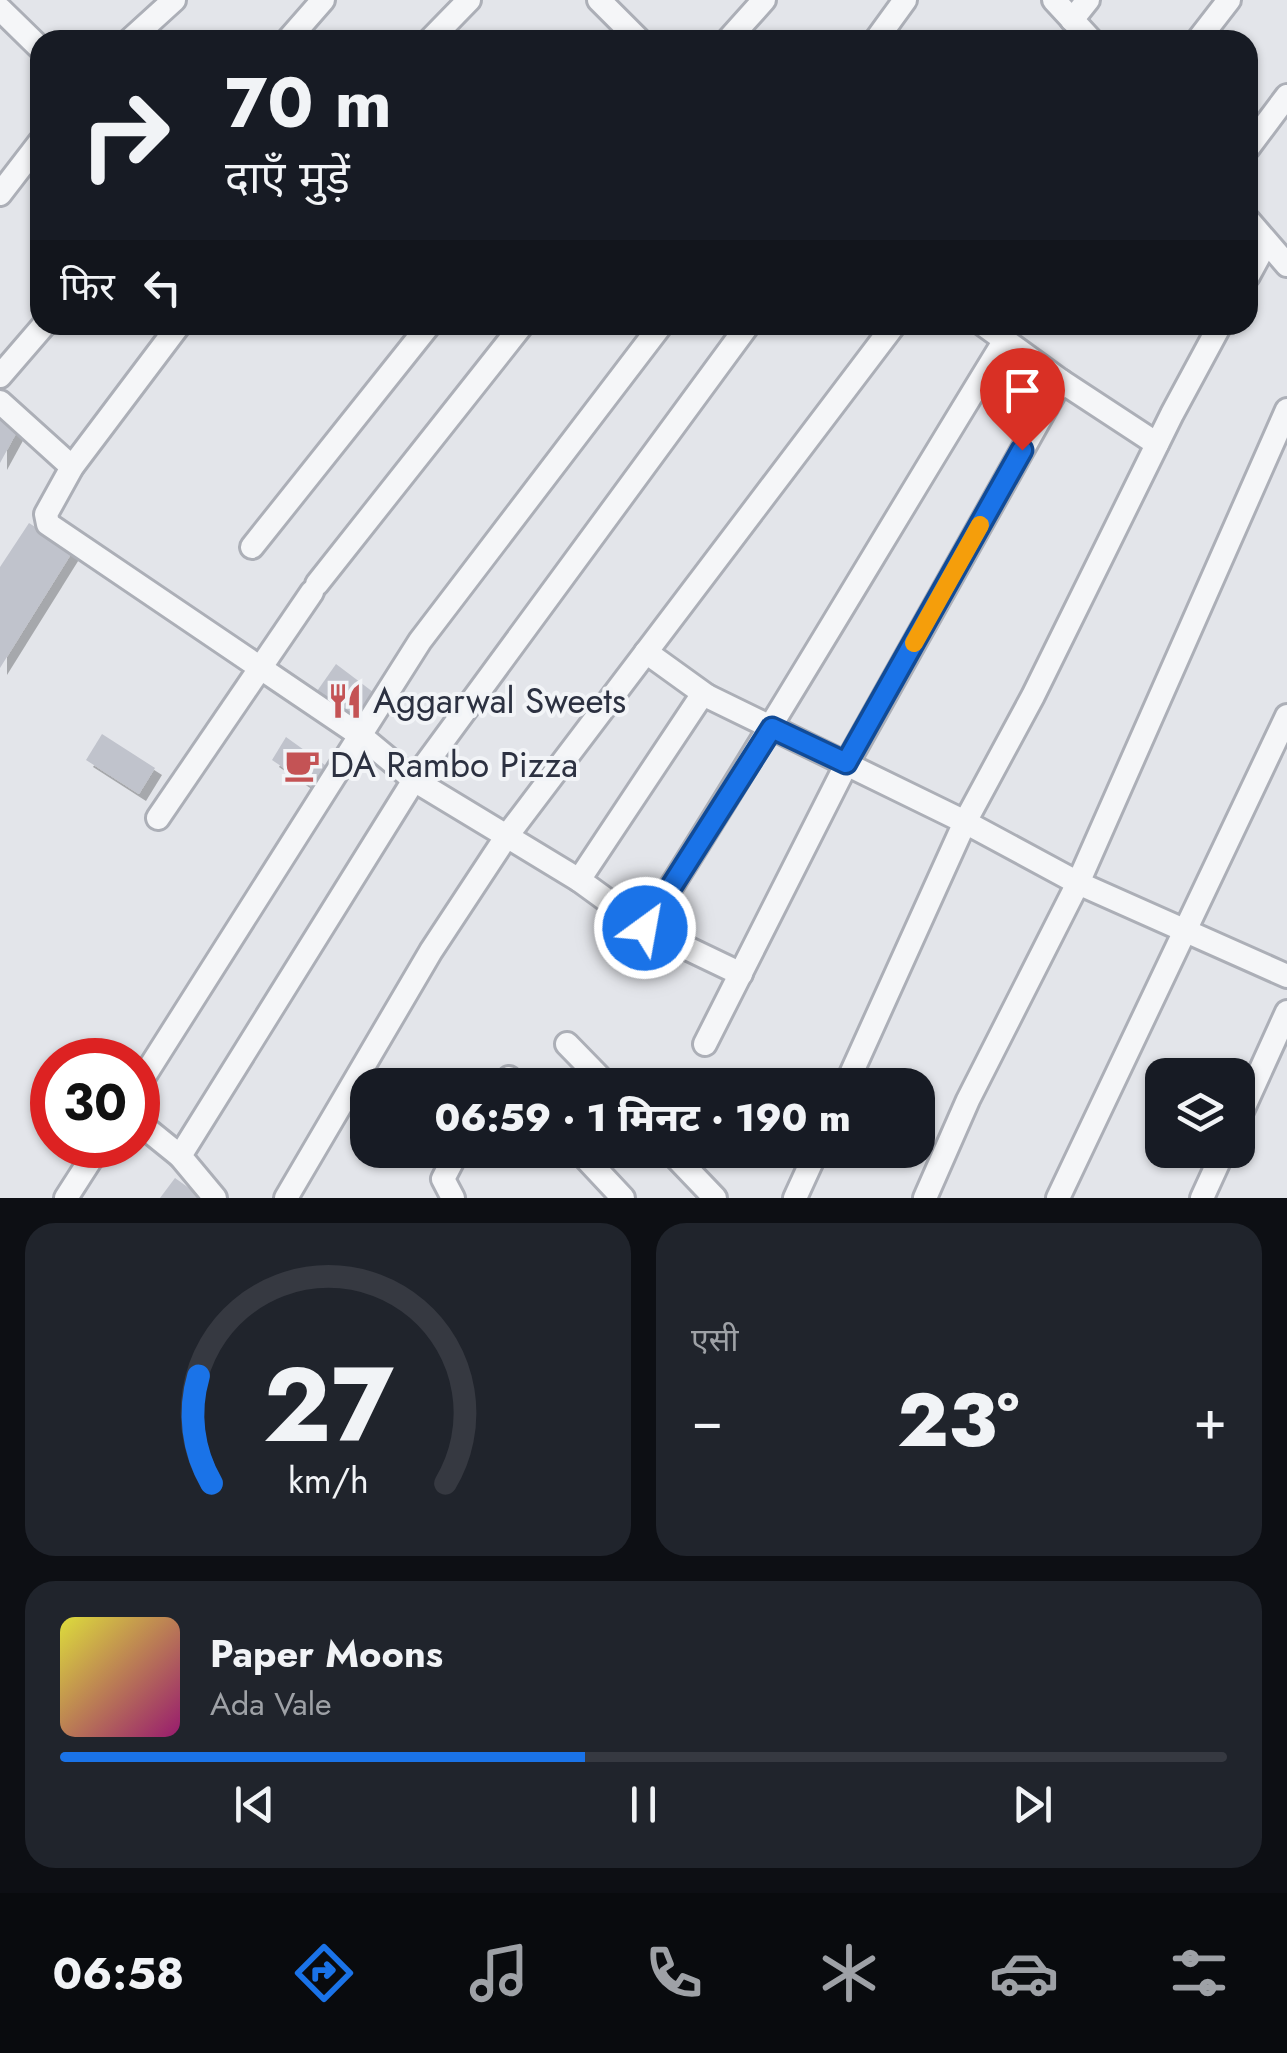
<!DOCTYPE html>
<html lang="hi">
<head>
<meta charset="utf-8">
<style>
	:root { --surface:#171b24; --page:#20242c; --text:#f1f3f6; --muted:#9ea1a6; --line:#363941; --accent:#1a73e8 }
	body { margin:0; font-family:Jost,"Noto Sans Devanagari",sans-serif; background:var(--page); color:var(--text); height:100vh; display:flex; flex-direction:column; font-size:38px; white-space:nowrap }
	* { box-sizing:border-box; margin:0 }
	p { font-size:32px; color:var(--muted) }
	.icon { flex:none; width:55px; height:55px; fill:none; stroke:currentColor; stroke-width:2; stroke-linecap:round; stroke-linejoin:round }
	.map { position:relative; height:1198px; overflow:hidden }
	.details { display:flex; flex-direction:column; gap:25px; padding:25px; background:#0d0f14; flex:1 }
	.details>* { flex:none }
	.banner { position:absolute; left:30px; top:30px; width:1228px; height:305px; border-radius:30px; box-shadow:0 2px 8px #0004; background:#171b24; color:var(--text); overflow:hidden }
	.tools { position:absolute; left:1145px; top:1058px; display:grid; gap:20px }
	.tools a { display:grid; place-items:center; width:110px; height:110px; border-radius:20px; background:var(--surface); box-shadow:0 2px 8px #0004; font-size:50px }
	.speed { position:absolute; left:30px; top:1038px; display:flex; gap:20px; font-size:50px; font-weight:700; text-align:center }
	.speed>* { display:grid; place-content:center; width:130px; height:130px; border-radius:50%; background:var(--surface); box-shadow:0 2px 8px #0004; line-height:1 }
	.speed .limit { border:15px solid #d22; background:#fff; color:#111 }
	.pin { position:absolute; display:grid; place-items:center; width:85px; height:85px; color:#fff; margin:-102px -42px; border-radius:50% 50% 50% 0; rotate:-45deg; box-shadow:0 0 10px #0007 }
	.pin .icon { rotate:45deg }
	.me { position:absolute; width:110px; margin:-55px; rotate:32deg; stroke-linejoin:round; filter:drop-shadow(0 0 8px #0008) }
	.turn { display:flex; align-items:center; gap:35px; height:210px; padding:0 30px; font-size:45px }
	.turn .icon { width:130px; height:130px; stroke-width:2.5 }
	.turn b { display:block; font-size:70px; line-height:85px }
	.then { display:flex; align-items:center; height:95px; padding:0 30px; background:#0003; gap:20px; font-size:38px }
	.big { font-size:75px; font-weight:800; line-height:1.1 }
	.details .tile { flex:1; display:flex; flex-direction:column; justify-content:center; gap:15px; min-width:0; padding:0 35px; border-radius:30px; background:var(--page) }
	.details .dial { align-items:center; gap:0 }
	.dial svg { height:260px; overflow:visible; fill:none; stroke:var(--line); stroke-width:7; stroke-linecap:round; text-anchor:middle }
	.dial text { fill:var(--text); stroke:none }
	.song { display:flex; align-items:center; gap:30px }
	.cover { width:120px; height:120px; border-radius:15px; background:linear-gradient(135deg,hsl(60 70% 55%),hsl(320 70% 35%)) }
	.played { height:10px; border-radius:5px; background:linear-gradient(90deg,var(--accent) 45%,var(--line) 45%) }
	.keys { display:flex; justify-content:space-around; direction:ltr }
	.heat { display:flex; justify-content:space-between; align-items:center; font-size:55px; direction:ltr }
	.details .tiles { flex:1; display:grid; gap:25px; grid-template-columns:1fr 1fr }
	.tile:last-child { grid-column:span 2 }
	.trip { position:absolute; left:350px; top:1068px; width:585px; height:100px; border-radius:30px; background:var(--surface); box-shadow:0 2px 8px #0004; font-weight:800; line-height:100px; text-align:center }
	.dock { display:flex; height:160px; justify-content:space-around; align-items:center; background:#090b0e; color:var(--muted) }
	.dock .icon { width:70px; height:70px }
	.dock .current { color:var(--accent) }
	.dock b { font-size:45px; color:var(--text) }
	.map>svg:first-child { display:block }
	.building { fill:#c0c3cc; filter:url(#shadow) }
	.lines { fill:none; stroke-linecap:round; stroke-linejoin:round }
	.minor-casing { stroke:#acafb7; stroke-width:28 }
	.minor { stroke:#f5f6f8; stroke-width:22 }
	.route-casing { stroke:#114b97; stroke-width:25 }
	.route { stroke:#1a73e8; stroke-width:18 }
	.slow { stroke:#f59e0b; stroke-width:18 }
	.labels { text-anchor:middle; stroke-width:8; stroke-linejoin:round; paint-order:stroke }
	.poi-label { font-size:35px; fill:#2c3141; stroke:#f2f4f7; text-anchor:start }
</style>
</head>
<body>
<div class="map">
<svg width="1287" height="1198" viewBox="0 0 1287 1198">
	<defs>
		<filter id="shadow"><feDropShadow dx="7" dy="7" stdDeviation="0" flood-color="#0004"/></filter>
	</defs>
	<rect width="100%" height="100%" fill="#e3e5ea"/>
	<g class="building">
		<path d="M0,418L18,430L0,463Z"/>
		<path d="M29,523L73,551L0,668V567Z"/>
		<path d="M336,664L381,698L357,737L308,704Z"/>
		<path d="M102,734L155,768L139,794L86,760Z"/>
		<path d="M286,737L332,770L318,791L272,760Z"/>
		<path d="M175,1178L203,1198H160Z"/>
	</g>
	<g class="lines">
		<defs>
			<g id="minor">
				<path d="M599,0L639,40"/>
				<path d="M1054,0L1091,40"/>
				<path d="M0,9L40,48"/>
				<path d="M1072,20L1088,0"/>
				<path d="M130,40L174,0"/>
				<path d="M288,40L323,0"/>
				<path d="M430,40L469,0"/>
				<path d="M728,40L764,0"/>
				<path d="M876,40L905,0"/>
				<path d="M1198,40L1229,0"/>
				<path d="M1248,148L1287,96"/>
				<path d="M0,194L40,142"/>
				<path d="M1248,220L1287,265"/>
				<path d="M1248,276L1266,243"/>
				<path d="M179,325L72,467L46,514L48,524L361,736L414,780L579,880L645,928"/>
				<path d="M984,325L1061,381L1157,444"/>
				<path d="M0,376L44,325"/>
				<path d="M0,402L72,467"/>
				<path d="M252,547L429,325"/>
				<path d="M317,584L522,325"/>
				<path d="M646,652L707,696"/>
				<path d="M158,818L312,592"/>
				<path d="M579,880L700,698L707,696L965,822L1078,883L1287,976"/>
				<path d="M741,974L645,928C769,734 885,535 1005,340"/>
				<path d="M567,1044L607,1085"/>
				<path d="M705,1044L847,763L1061,381"/>
				<path d="M503,1085L509,1078L517,1085"/>
				<path d="M846,1085L965,822L1033,696L1172,414L1220,325"/>
				<path d="M138,1086L420,641L661,325"/>
				<path d="M1238,1120L1287,1012"/>
				<path d="M138,1122L180,1156"/>
				<path d="M578,1150L623,1198"/>
				<path d="M669,1150L715,1198"/>
				<path d="M66,1198L100,1145"/>
				<path d="M215,1198L180,1156L414,780L748,325"/>
				<path d="M286,1198L431,951L506,837L894,325"/>
				<path d="M453,1198L443,1179L458,1150"/>
				<path d="M795,1198L817,1150"/>
				<path d="M925,1198L968,1100L1078,883L1287,410"/>
				<path d="M1058,1198L1287,716"/>
				<path d="M1202,1198L1224,1150"/>
			</g>
		</defs>
		<use href="#minor" class="minor-casing"/>
		<use href="#minor" class="minor"/>
	</g>
	<g class="lines">
		<defs>
			<path id="route" d="M645,928L772,728L846,763L1022,450"/>
		</defs>
		<use href="#route" class="route-casing"/>
		<use href="#route" class="route"/>
		<path class="slow" d="M914,643L980,525"/>
	</g>
	<defs>
		<symbol id="restaurant-bare" viewBox="-9 -9 18 18"><path d="M-5-6h1v4h1v-4h1v4h1v-4h1v5L-1.5 .5V6h-2V.5L-5-1ZM5-6V6H3V1.5H1.5Q1.5-4 5-6Z" fill="#c45355" stroke="#f2f4f7" stroke-width="2.5" paint-order="stroke"/></symbol>
		<symbol id="cafe-bare" viewBox="-9 -9 18 18"><path d="M-5.5-4.5H6V0H3Q3 3.5 0 3.5H-2.5Q-5.5 3.5-5.5 0ZM3-3.2v2h1.7v-2ZM-6 4.5H4V6H-6Z" fill="#c45355" stroke="#f2f4f7" stroke-width="2.5" paint-order="stroke"/></symbol>
	</defs>
	<g fill-rule="evenodd">
		<use href="#restaurant-bare" x="320" y="676" width="50" height="50"/>
		<use href="#cafe-bare" x="277" y="740" width="50" height="50"/>
	</g>
	<g class="labels">
		<g class="poi-label">
			<text x="373" y="713">Aggarwal Sweets</text>
			<text x="330" y="777">DA Rambo Pizza</text>
		</g>
	</g>
</svg>
<div class="tools">
<a><svg class="icon" aria-label="layers" viewBox="0 0 24 24"><path d="M12 4l9 5-9 5-9-5zM3 14l9 5 9-5"/></svg></a>
</div>
<div class="speed"><div class="limit">30</div></div>
<div class="pin" style="left:1022px;top:450px;background:#d93025"><svg class="icon" aria-label="arrive" viewBox="0 0 24 24"><path d="M6 21V4h12l-3 4 3 4H6"/></svg></div>
<svg class="me" style="left:645px;top:928px" viewBox="-20 -20 40 40"><circle r="17" fill="#1a73e8" stroke="#fff" stroke-width="3"/><path d="M0-11L8 9 0 5-8 9z" fill="#fff"/></svg>
<div class="trip">06:59 · 1 मिनट · 190 m</div>
<div class="banner">
<div class="turn"><svg class="icon" aria-label="right" viewBox="0 0 24 24"><path d="M7 20v-9h11M14 6l5 5-5 5"/></svg><div><b>70 m</b>दाएँ मुड़ें</div></div>
<div class="then">फिर<svg class="icon" aria-label="left" viewBox="0 0 24 24"><path d="M17 20v-9H6M10 6l-5 5 5 5"/></svg></div>
</div>
</div>
<section class="details">
<div class="tiles">
<div class="tile dial"><svg viewBox="0 0 100 80">
<path d="M14 69A42 42 0 1 1 86 69"/>
<path d="M14 69A42 42 0 0 1 10 36" stroke="#1a73e8"/>
<text x="50" y="56" font-size="32" font-weight="700">27</text>
<text x="50" y="72" font-size="11">km/h</text>
</svg></div>
<div class="tile"><p>एसी</p>
<div class="heat"><a>−</a><b class="big">23°</b><a>+</a></div>
</div>
<div class="tile">
<div class="song"><i class="cover"></i><div><b>Paper Moons</b><p>Ada Vale</p></div></div>
<div class="played"></div>
<div class="keys"><svg class="icon" aria-label="previous" viewBox="0 0 24 24"><path d="M18 5L8 12l10 7zM5 5v14"/></svg><svg class="icon" aria-label="pause" viewBox="0 0 24 24"><path d="M8 5v14M16 5v14"/></svg><svg class="icon" aria-label="next" viewBox="0 0 24 24"><path d="M6 5l10 7-10 7zM19 5v14"/></svg></div>
</div>
</div>
</section>
<nav class="dock">
<b>06:58</b>
<svg class="icon current" aria-label="directions" viewBox="0 0 24 24"><path d="M12 3l9 9-9 9-9-9zM9 14v-3h6M13 9l2 2-2 2"/></svg>
<svg class="icon" aria-label="music" viewBox="0 0 24 24"><path d="M9 18V5l10-2v13"/><circle cx="6" cy="18" r="3"/><circle cx="16" cy="16" r="3"/></svg>
<svg class="icon" aria-label="phone" viewBox="0 0 24 24"><path d="M5 4h4l2 5-3 2q2 4 5 5l2-3 5 2v4C11 20 4 13 5 4z"/></svg>
<svg class="icon" aria-label="climate" viewBox="0 0 24 24"><path d="M12 3v18M4 7l16 10M4 17L20 7"/></svg>
<svg class="icon" aria-label="car" viewBox="0 0 24 24"><path d="M5 17H2v-5l4-1 3-4h7l3 4 3 1v5h-3M9 17h6M6 11h13"/><circle cx="7" cy="17" r="2"/><circle cx="17" cy="17" r="2"/></svg>
<svg class="icon" aria-label="filters" viewBox="0 0 24 24"><path d="M4 7h16M4 17h16"/><circle cx="9" cy="7" r="2"/><circle cx="15" cy="17" r="2"/></svg>
</nav>
</body>
</html>
